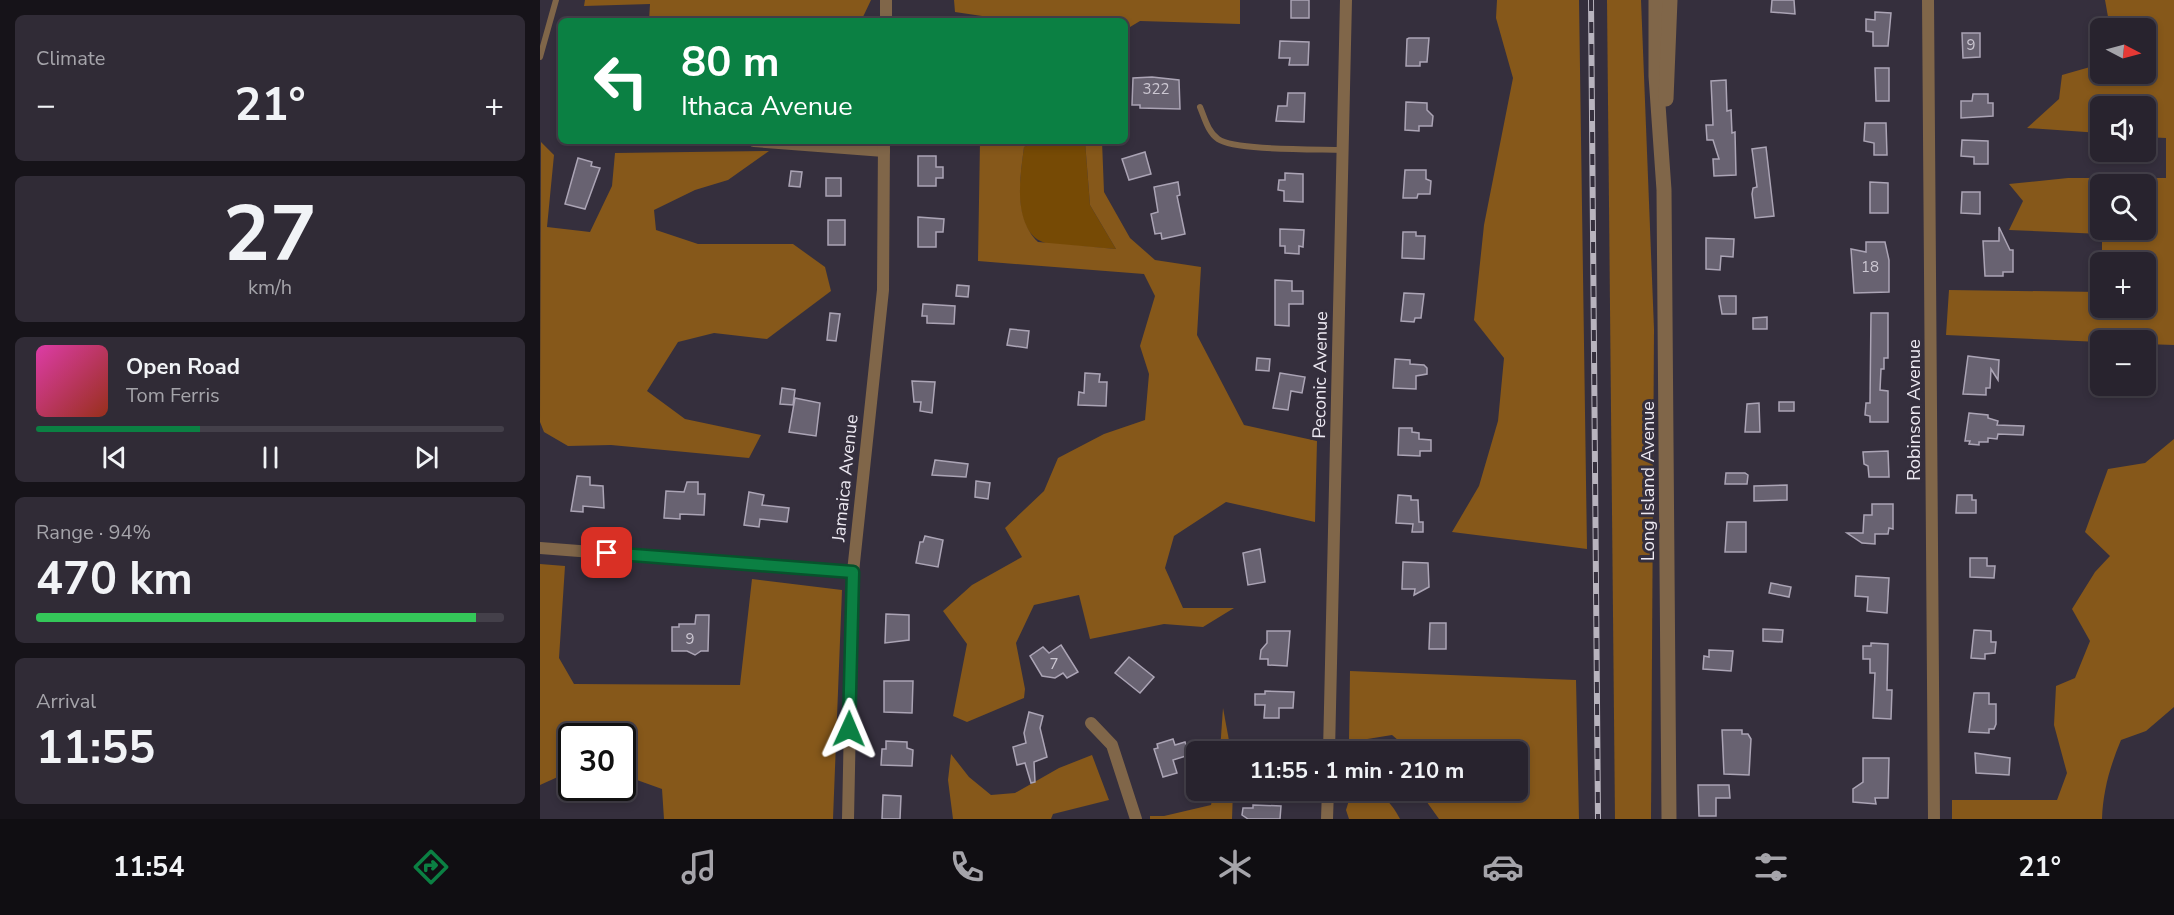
<!DOCTYPE html>
<html lang="en">
<head>
<meta charset="utf-8">
<style>
	:root { --surface:#28232e; --page:#302b36; --text:#f1f3f6; --muted:#a5a4aa; --line:#44404a; --accent:#0b8043 }
	body { margin:0; font-family:"Nunito Sans",sans-serif; background:var(--page); color:var(--text); height:100vh; display:flex; flex-direction:column; font-size:22px; white-space:nowrap }
	* { box-sizing:border-box; margin:0 }
	p { font-size:20px; color:var(--muted) }
	.icon { flex:none; width:33px; height:33px; fill:none; stroke:currentColor; stroke-width:2; stroke-linecap:round; stroke-linejoin:round }
	.map { position:relative; flex:1; overflow:hidden }
	.drawer { display:flex; flex-direction:column; gap:15px; padding:15px; background:#161319; width:540px }
	.drawer>* { flex:none }
	.guide { position:absolute; left:18px; top:18px; width:570px; height:126px; border-radius:9px; box-shadow:0 3px 9px #0003,0 0 0 2px var(--line); background:#0b8043; color:#fff; overflow:hidden }
	.needle { width:39px; rotate:96deg }
	.tools { position:absolute; left:1550px; top:18px; display:grid; gap:12px }
	.tools a { display:grid; place-items:center; width:66px; height:66px; border-radius:9px; background:var(--surface); box-shadow:0 3px 9px #0003,0 0 0 2px var(--line); font-size:30px }
	.speed { position:absolute; left:18px; top:723px; display:flex; gap:12px; font-size:30px; font-weight:700; text-align:center }
	.speed>* { display:grid; place-content:center; width:78px; height:78px; border-radius:50%; background:var(--surface); box-shadow:0 3px 9px #0003,0 0 0 2px var(--line); line-height:1 }
	.speed .limit { border:3px solid #111; border-radius:9px; background:#fff; color:#111 }
	.pin { position:absolute; display:grid; place-items:center; width:51px; height:51px; color:#fff; margin:-26px; border-radius:12px; box-shadow:0 3px 9px #0006 }
	.me { position:absolute; width:66px; margin:-33px; rotate:1deg; stroke-linejoin:round; filter:drop-shadow(0 0 4px #0008) }
	.turn { display:flex; align-items:center; gap:21px; height:126px; padding:0 24px; font-size:27px }
	.turn .icon { width:78px; height:78px; stroke-width:2.5 }
	.turn b { display:block; font-size:42px; line-height:51px }
	.big { font-size:45px; font-weight:700; line-height:1.1 }
	.drawer .widget { flex:1; display:flex; flex-direction:column; justify-content:center; gap:9px; min-width:0; padding:0 21px; border-radius:9px; background:var(--page) }
	.drawer .dial { align-items:center; gap:0 }
	.dial b { font-size:78px; line-height:1 }
	.song { display:flex; align-items:center; gap:18px }
	.cover { width:72px; height:72px; border-radius:9px; background:linear-gradient(135deg,hsl(320 70% 55%),hsl(10 70% 35%)) }
	.played { height:6px; border-radius:3px; background:linear-gradient(90deg,var(--accent) 35%,var(--line) 35%) }
	.keys { display:flex; justify-content:space-around; direction:ltr }
	.heat { display:flex; justify-content:space-between; align-items:center; font-size:33px; direction:ltr }
	.charge { height:9px; border-radius:4px; background:linear-gradient(90deg,#34c759 94%,var(--line) 0) }
	.trip { position:absolute; left:646px; top:741px; width:342px; height:60px; border-radius:9px; background:var(--surface); box-shadow:0 3px 9px #0003,0 0 0 2px var(--line); font-weight:700; line-height:60px; text-align:center }
	.tab-bar { display:flex; height:96px; justify-content:space-around; align-items:center; background:#100e12; color:var(--muted) }
	.tab-bar .icon { width:42px; height:42px }
	.tab-bar .selected { color:var(--accent) }
	.tab-bar b { font-size:27px; color:var(--text) }
	main { display:flex; flex:1; min-height:0 }
	.map>svg:first-child { display:block }
	.green { fill:#764a05 }
	.forest { fill:#86581a; fill-rule:evenodd }
	.building { fill:#686271; stroke:#aba4b5; stroke-width:1.5 }
	.lines { fill:none; stroke-linecap:round; stroke-linejoin:round }
	.service { stroke:#806649; stroke-width:6 }
	.minor { stroke:#806649; stroke-width:12 }
	.tertiary { stroke:#806649; stroke-width:15 }
	.rail-casing { stroke:#b8b3be; stroke-width:6 }
	.rail { stroke:#352f3d; stroke-width:4; stroke-dasharray:11; stroke-linecap:butt }
	.route-casing { stroke:#07532c; stroke-width:15 }
	.route { stroke:#0b8043; stroke-width:10 }
	.labels { text-anchor:middle; stroke-width:6; stroke-linejoin:round; paint-order:stroke }
	.number-label { font-size:15px; fill:#ccc7d2 }
	.street-label { font-size:18px; fill:#ede9f2; stroke:#352f3d }
</style>
</head>
<body>
<main>
<section class="drawer">
<div class="widget"><p>Climate</p>
<div class="heat"><a>−</a><b class="big">21°</b><a>+</a></div>
</div>
<div class="widget dial"><b>27</b><p>km/h</p></div>
<div class="widget">
<div class="song"><i class="cover"></i><div><b>Open Road</b><p>Tom Ferris</p></div></div>
<div class="played"></div>
<div class="keys"><svg class="icon" aria-label="previous" viewBox="0 0 24 24"><path d="M18 5L8 12l10 7zM5 5v14"/></svg><svg class="icon" aria-label="pause" viewBox="0 0 24 24"><path d="M8 5v14M16 5v14"/></svg><svg class="icon" aria-label="next" viewBox="0 0 24 24"><path d="M6 5l10 7-10 7zM19 5v14"/></svg></div>
</div>
<div class="widget"><p>Range · 94%</p><b class="big">470 km</b><div class="charge"></div></div>
<div class="widget"><p>Arrival</p><b class="big">11:55</b></div>
</section>
<div class="map">
<svg width="1634" height="819" viewBox="0 0 1634 819">
	<rect width="100%" height="100%" fill="#352f3d"/>
	<path class="green" d="M497,141H545L550,205L576,249L509,244C470,236 480,177 484,147Z"/>
	<g class="forest">
		<path d="M45,0H331L322,19L109,21L110,4L44,6Z"/>
		<path d="M414,0H700V24L600,21L585,30V21H442V16L415,12Z"/>
		<path d="M957,0H1039L1047,549L912,532L939,486L958,421L964,358L934,320L944,225L973,78L956,18Z"/>
		<path d="M1067,0H1101L1114,329L1111,819H1075Z"/>
		<path d="M1565,0H1634V345L1605,344V340L1560,342L1406,335L1409,290L1560,292V308H1605V262H1562V234L1469,230L1483,201L1469,184L1528,178H1626V138L1605,137V106H1560V133L1487,128L1519,99L1522,75L1557,65H1560V74H1605V28H1570ZM1605,184V230H1560V184Z"/>
		<path d="M440,141H497L484,147C480,178 473,218 498,242L576,249L550,205L545,141H562L564,192L590,238L615,260L661,267L657,335L704,425L777,441L775,522L686,502L634,536L625,568L643,608H694L663,627L624,624L550,639L539,595L494,605L476,643L485,689L484,698L427,722L413,716L427,644L403,611L432,585L482,557L465,528L504,491L518,458L564,434L605,420L609,374L600,346L615,296L604,274L438,261Z"/>
		<path d="M1,142L14,155L7,227L50,232L72,186L75,153L229,151L188,180L155,190L114,210L116,230L158,244H253L285,267L291,291L227,339L174,333L138,342L107,391L145,419L221,435L209,458L71,445L28,446L4,432L0,422Z"/>
		<path d="M1634,439V707L1606,731L1581,740C1570,766 1563,791 1562,819H1412V800H1517L1527,773L1514,725L1516,686L1535,678L1550,641L1532,609L1555,572L1570,556L1545,532L1568,469L1605,463Z"/>
		<path d="M0,564L25,566L19,658L34,684L200,685L212,579L302,590L293,819H124L122,789L83,775L82,736H32L31,771L0,785Z"/>
		<path d="M810,671L1036,680L1039,819H899L879,791L978,790V752L871,751L852,735L809,742Z"/>
		<path d="M683,708L690,746V751H680Z"/>
		<path d="M411,754L429,777L451,795L475,793L519,768L552,755L569,800L513,814L511,819H413L408,780Z"/>
		<path d="M674,791H693L692,819H610V816H624L671,805Z"/>
		<path d="M812,791C837,790 848,796 860,819H809L806,810Z"/>
	</g>
	<g class="building">
		<rect x="751" y="0" width="18" height="18"/>
		<path d="M1232,0H1254L1255,14L1231,12Z"/>
		<path d="M1335,12L1351,13L1348,46H1333V32L1326,31V19L1335,20Z"/>
		<path d="M1422,33H1440V57L1423,58Z"/>
		<path d="M869,38H889L887,62H880V66H866L867,39Z"/>
		<path d="M740,41L769,42L768,65H749L750,58H739Z"/>
		<path d="M1335,68H1349V101H1336Z"/>
		<path d="M612,77L639,80L640,109L600,108V105H592L593,78Z"/>
		<path d="M1186,80L1187,111L1191,110L1192,133L1195,132L1196,175L1174,176L1173,159H1179L1173,140H1167L1166,125H1173L1171,81Z"/>
		<path d="M748,93H765L764,122L736,121L738,106H747Z"/>
		<path d="M1433,94H1448V103H1453V116L1421,118V101H1432Z"/>
		<path d="M866,102L887,103V110L893,116L892,126H879V131L865,130Z"/>
		<path d="M1325,123H1346L1347,155H1334V143L1324,141Z"/>
		<path d="M1422,140L1448,141V164H1434V157L1421,156Z"/>
		<path d="M1226,147L1234,216L1215,218L1212,194L1213,188L1217,187L1212,149Z"/>
		<path d="M605,152L611,174L589,180L582,159Z"/>
		<path d="M378,156H396V167H403V178H396V186H378Z"/>
		<path d="M38,158L52,162L51,166L60,168L45,209L25,204Z"/>
		<path d="M865,170H886V179L891,181L890,194H878L877,198H863Z"/>
		<path d="M251,171L262,172L260,187L249,186Z"/>
		<path d="M745,173L763,174V202L744,201V191L738,190L739,180H745Z"/>
		<rect x="286" y="178" width="15" height="18"/>
		<path d="M638,182L640,195L637,196L645,234L622,239L621,233L615,234L611,214L618,212L614,187Z"/>
		<path d="M1330,182L1348,183V213H1330Z"/>
		<path d="M1422,192H1440V214L1421,213Z"/>
		<path d="M378,217L404,219L403,232H396V247H378Z"/>
		<rect x="288" y="220" width="17" height="25"/>
		<path d="M1459,227L1470,250H1473V272H1463V276H1445L1443,241H1459Z"/>
		<path d="M740,229L764,230L763,247L759,246V254L745,253V246H740Z"/>
		<path d="M863,232H876V236H885L884,259L862,258Z"/>
		<path d="M1166,238L1194,239L1193,257L1181,256L1180,270L1166,269Z"/>
		<path d="M1326,242H1345L1349,260V292L1314,293L1311,249L1326,252Z"/>
		<path d="M735,280L752,281V291H763V304H749V326L735,325Z"/>
		<path d="M417,285L429,286L428,297L416,296Z"/>
		<path d="M864,293L884,294L881,318H875L874,322L861,321Z"/>
		<path d="M1179,296H1196V314H1182Z"/>
		<path d="M383,304L415,306L414,324L387,323V316H382Z"/>
		<path d="M290,313L300,314L296,341L287,340Z"/>
		<path d="M1331,313H1348V358H1344V369H1341L1340,390L1348,391V422H1330V416L1325,415L1326,403H1330Z"/>
		<path d="M1227,317V329H1213V318Z"/>
		<path d="M470,329L489,331L487,348L467,345Z"/>
		<path d="M1428,356L1459,360L1458,380L1451,369L1450,388H1446V395L1423,394Z"/>
		<path d="M717,358L730,359L729,371L716,370Z"/>
		<path d="M855,359L870,360V364L884,365L887,368V374L876,376V389L853,388Z"/>
		<path d="M545,373L560,374L559,382H567L566,406L538,405L539,392L544,393Z"/>
		<path d="M740,373L765,377L762,393L751,391L748,410L733,408Z"/>
		<path d="M372,381L395,382L392,413L380,411L381,402H374Z"/>
		<path d="M242,388L255,390L253,405L240,404Z"/>
		<path d="M255,398L280,403L276,436L249,432Z"/>
		<rect x="1239" y="402" width="15" height="9"/>
		<path d="M1219,403L1220,432H1205L1207,404Z"/>
		<path d="M1429,413L1448,415V418L1458,421L1457,425L1484,426L1483,435L1458,434L1457,439L1448,438V442H1439V445L1429,444L1430,441H1425Z"/>
		<path d="M859,428H872V432L879,433V439L891,440V451H880V456L858,455Z"/>
		<path d="M1348,451L1349,477H1329L1328,466L1324,464L1323,452Z"/>
		<path d="M395,460L428,464L426,477L392,475Z"/>
		<path d="M1186,473H1205L1208,475L1207,484H1185Z"/>
		<path d="M37,476L50,477V485L63,486L64,508L43,506V512L31,511Z"/>
		<path d="M436,481L450,483L448,499L435,497Z"/>
		<path d="M147,482H158V494H165L164,515L140,514V519L124,518L126,491L144,492Z"/>
		<path d="M1247,485V500L1214,501V486Z"/>
		<path d="M209,492L224,495L222,505L249,508L247,522L220,519L219,527L204,525Z"/>
		<path d="M858,495L871,496V500H878L879,522H883V532H872L873,524L856,523Z"/>
		<path d="M1417,495H1432V500H1436V513H1416Z"/>
		<path d="M1332,504H1353V529L1349,528L1348,534H1335V544L1322,543L1307,533H1323L1324,515H1332Z"/>
		<path d="M1187,522H1206V552H1185Z"/>
		<path d="M385,536L403,540L398,567L376,563L380,542H383Z"/>
		<path d="M720,549L725,582L708,585L703,553Z"/>
		<path d="M1430,558H1447V566H1455L1454,578L1430,577Z"/>
		<path d="M863,562L888,563L889,587L874,595L875,589H862Z"/>
		<path d="M1316,576L1349,578L1347,613L1327,611L1328,597L1315,596Z"/>
		<path d="M1231,583L1251,587L1249,597L1229,593Z"/>
		<path d="M346,614L369,615V640L345,643Z"/>
		<path d="M156,615H169L168,651H161L155,655L147,651H132V627H139V624H155Z"/>
		<path d="M890,623H906V649H889Z"/>
		<path d="M1223,629L1243,630L1242,642L1223,641Z"/>
		<path d="M1434,630L1451,631V642H1456L1455,653L1445,654V659L1431,658Z"/>
		<path d="M727,631H750L747,666L728,665V659H720L721,650L727,643Z"/>
		<path d="M1331,643L1348,644L1347,690H1352L1351,719L1333,718L1335,673H1330V659H1323V646H1331Z"/>
		<path d="M521,645L538,672L527,678L523,673L515,678L502,676L490,656L503,647L509,653Z"/>
		<path d="M1169,650L1193,651L1191,671L1163,669L1164,656L1169,657Z"/>
		<path d="M589,657L614,677L600,693L575,673Z"/>
		<path d="M344,681H373L372,713L344,712Z"/>
		<path d="M725,691L754,692L753,708H739V718H724L725,705H715V694H725Z"/>
		<path d="M1434,693H1449V704H1456V724L1454,729H1449V733L1429,732Z"/>
		<path d="M489,712L503,716L500,728L507,757L494,762L495,782L491,783L485,763L477,765L473,747L486,743L484,733Z"/>
		<path d="M1182,730H1202V734H1208L1211,739L1209,775L1184,774Z"/>
		<path d="M633,739L635,745L645,742L649,755L633,760L637,773L623,777L614,749L618,748L617,744Z"/>
		<path d="M346,741L367,742V748L373,750L372,766L341,765L342,749H346Z"/>
		<rect x="730" y="742" width="23" height="10"/>
		<path d="M1435,753L1470,758L1469,775L1436,773Z"/>
		<path d="M1323,758H1349L1348,798H1335L1336,804L1313,802V789L1323,782Z"/>
		<path d="M1158,785H1189L1190,798H1176V816H1159Z"/>
		<path d="M343,795L361,796L360,819H342Z"/>
		<path d="M713,805L741,806L740,819H708L702,815L703,808H713Z"/>
	</g>
	<g class="lines">
		<g class="service">
			<path d="M0,57L16,0"/>
			<path d="M660,107C665,119 668,132 678,139C695,151 779,149 803,150"/>
		</g>
		<g class="minor">
			<path d="M1388,0L1394,819"/>
			<path d="M346,21V0"/>
			<path d="M214,141L344,151"/>
			<path d="M0,548L313,572"/>
			<path d="M551,723L572,745L596,819"/>
			<path d="M789,752L806,0"/>
			<path d="M308,819L313,572L343,290L344,141"/>
			<path d="M787,819L788,790"/>
		</g>
		<g class="tertiary">
			<path d="M1116,0V76L1124,190L1129,819"/>
			<path d="M1126,99L1130,0"/>
		</g>
		<defs>
			<path id="rail" d="M1051,0L1058,819"/>
		</defs>
		<use href="#rail" class="rail-casing"/>
		<use href="#rail" class="rail"/>
	</g>
	<g class="lines">
		<defs>
			<path id="route" d="M67,553L313,572L309,729"/>
		</defs>
		<use href="#route" class="route-casing"/>
		<use href="#route" class="route"/>
	</g>
	<g class="labels">
		<g class="number-label">
			<text x="1431" y="50">9</text>
			<text x="616" y="94">322</text>
			<text x="1330" y="272">18</text>
			<text x="150" y="644">9</text>
			<text x="514" y="669">7</text>
		</g>
		<g class="street-label">
			<text transform="translate(780 375) rotate(-89)" y="6">Peconic Avenue</text>
			<text transform="translate(1374 410) rotate(-90)" y="6">Robinson Avenue</text>
			<text transform="translate(305 478) rotate(-84)" y="6">Jamaica Avenue</text>
			<text transform="translate(1108 481) rotate(-90)" y="6">Long Island Avenue</text>
		</g>
	</g>
</svg>
<div class="tools">
<a><svg class="needle" viewBox="-14 -14 28 28"><path d="M0-13l5 13h-10z" fill="#e53935"/><path d="M0 13l5-13h-10z" fill="#a5a4aa"/></svg></a>
<a><svg class="icon" aria-label="sound" viewBox="0 0 24 24"><path d="M4 9h4l5-4v14l-5-4H4zM17 9q2 3 0 6"/></svg></a>
<a><svg class="icon" aria-label="search" viewBox="0 0 24 24"><circle cx="10" cy="10" r="6"/><path d="M15 15l6 6"/></svg></a>
<a>+</a>
<a>−</a>
</div>
<div class="speed"><div class="limit">30</div></div>
<div class="pin" style="left:67px;top:553px;background:#d93025"><svg class="icon" aria-label="arrive" viewBox="0 0 24 24"><path d="M6 21V4h12l-3 4 3 4H6"/></svg></div>
<svg class="me" style="left:309px;top:729px" viewBox="-20 -20 40 40"><path d="M0-17L14 15 0 8-14 15z" fill="#0b8043" stroke="#fff" stroke-width="4"/></svg>
<div class="trip">11:55 · 1 min · 210 m</div>
<div class="guide">
<div class="turn"><svg class="icon" aria-label="left" viewBox="0 0 24 24"><path d="M17 20v-9H6M10 6l-5 5 5 5"/></svg><div><b>80 m</b>Ithaca Avenue</div></div>
</div>
</div>
</main>
<nav class="tab-bar">
<b>11:54</b>
<svg class="icon selected" aria-label="directions" viewBox="0 0 24 24"><path d="M12 3l9 9-9 9-9-9zM9 14v-3h6M13 9l2 2-2 2"/></svg>
<svg class="icon" aria-label="music" viewBox="0 0 24 24"><path d="M9 18V5l10-2v13"/><circle cx="6" cy="18" r="3"/><circle cx="16" cy="16" r="3"/></svg>
<svg class="icon" aria-label="phone" viewBox="0 0 24 24"><path d="M5 4h4l2 5-3 2q2 4 5 5l2-3 5 2v4C11 20 4 13 5 4z"/></svg>
<svg class="icon" aria-label="climate" viewBox="0 0 24 24"><path d="M12 3v18M4 7l16 10M4 17L20 7"/></svg>
<svg class="icon" aria-label="car" viewBox="0 0 24 24"><path d="M5 17H2v-5l4-1 3-4h7l3 4 3 1v5h-3M9 17h6M6 11h13"/><circle cx="7" cy="17" r="2"/><circle cx="17" cy="17" r="2"/></svg>
<svg class="icon" aria-label="filters" viewBox="0 0 24 24"><path d="M4 7h16M4 17h16"/><circle cx="9" cy="7" r="2"/><circle cx="15" cy="17" r="2"/></svg>
<b>21°</b>
</nav>
</body>
</html>
